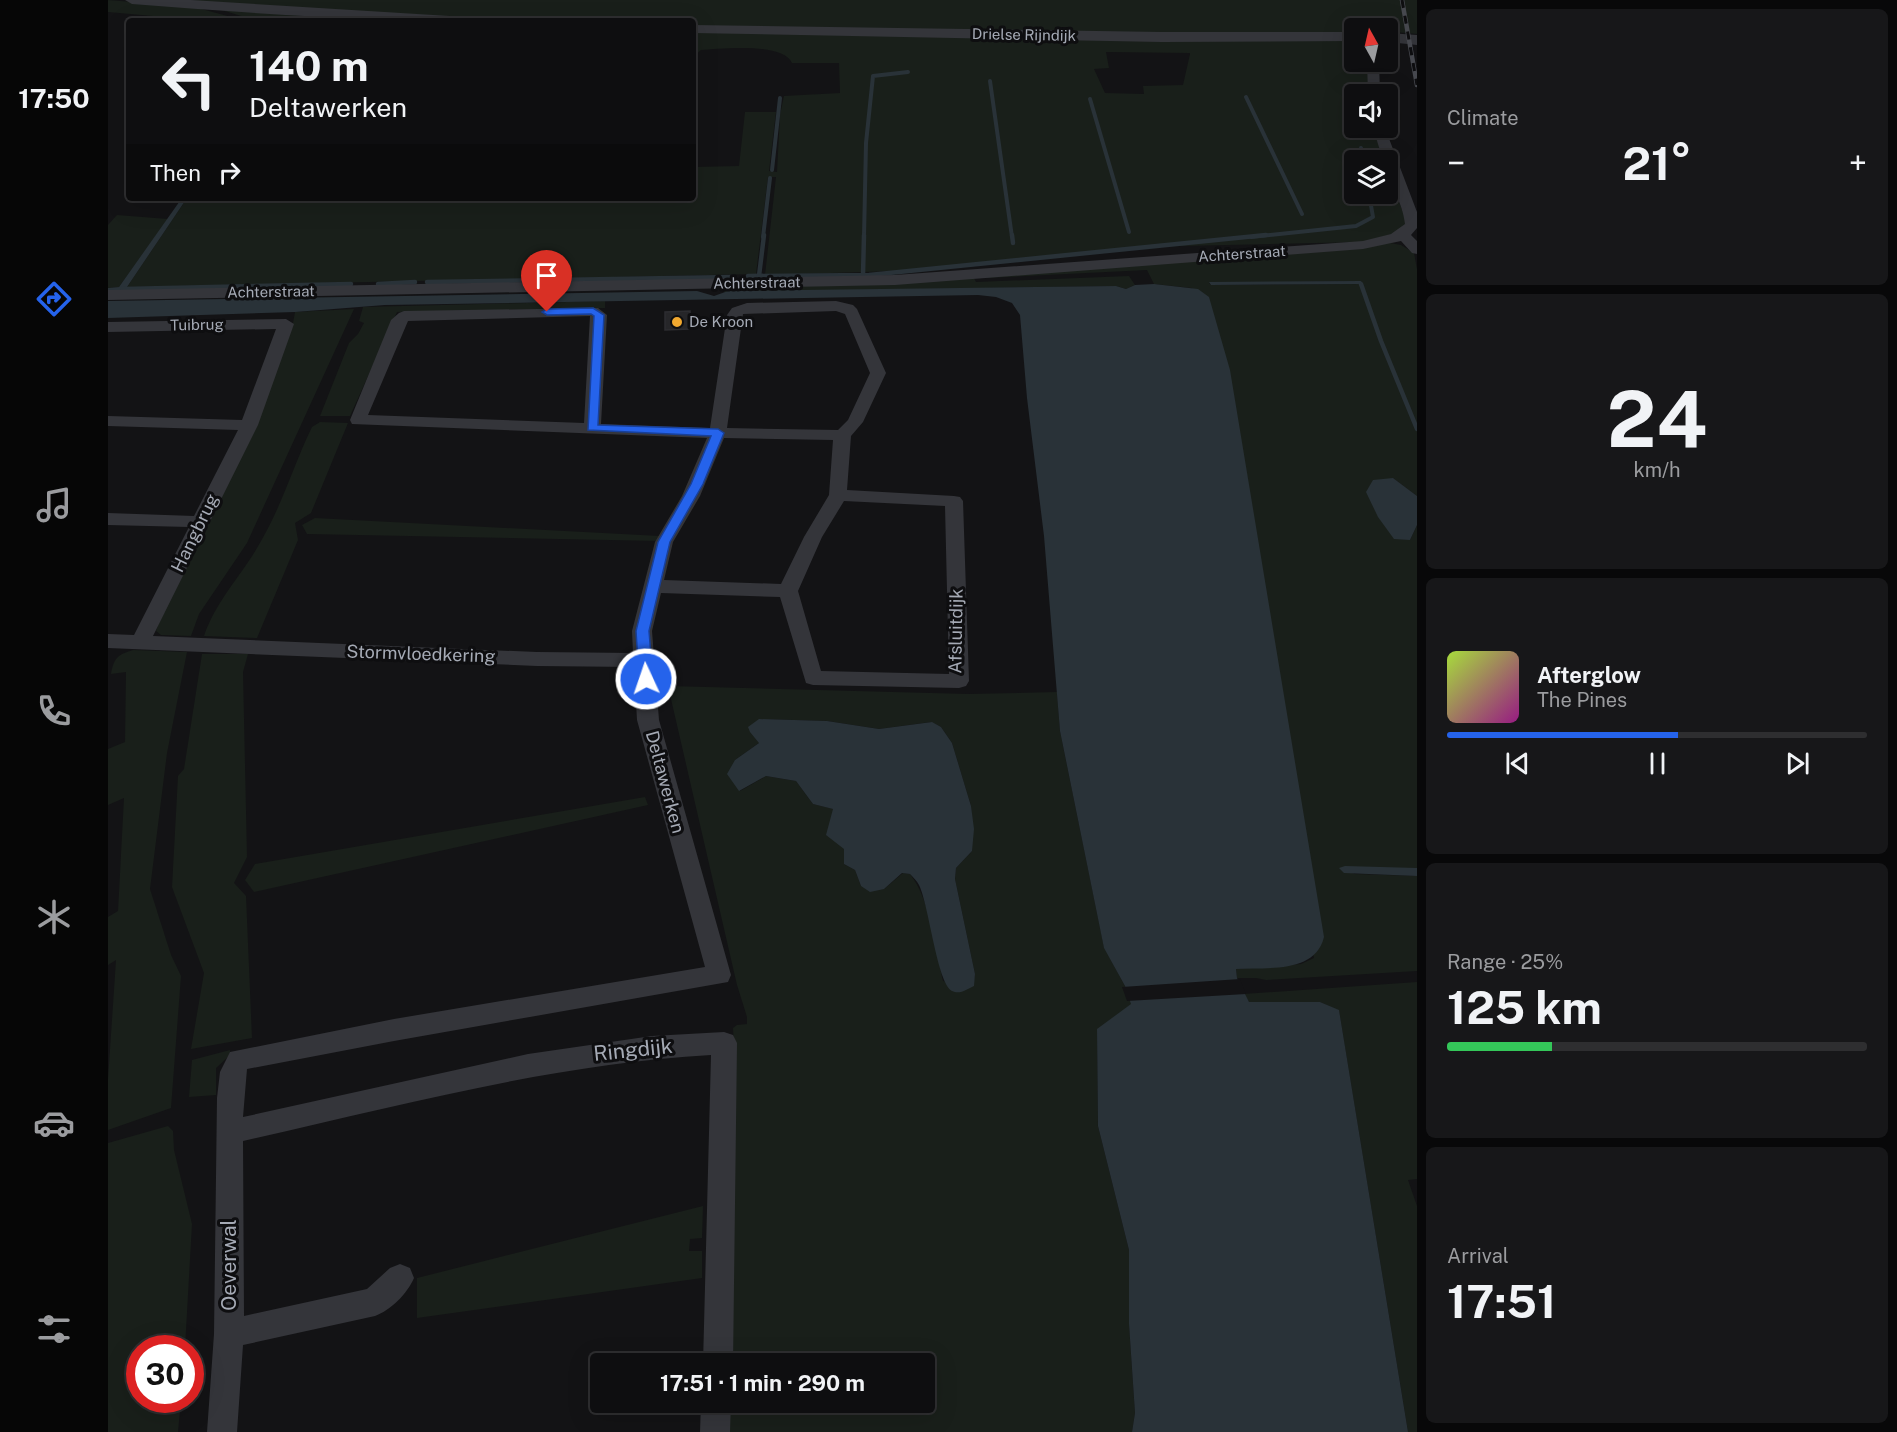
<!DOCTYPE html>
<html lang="en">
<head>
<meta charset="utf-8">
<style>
	:root { --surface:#0e0e10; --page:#171719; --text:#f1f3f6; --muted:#9b9c9f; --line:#2e2e30; --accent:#2563eb }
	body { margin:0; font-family:"Public Sans",sans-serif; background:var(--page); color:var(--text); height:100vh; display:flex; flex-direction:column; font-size:22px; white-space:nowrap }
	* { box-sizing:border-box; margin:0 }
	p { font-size:20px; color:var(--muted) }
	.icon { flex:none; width:33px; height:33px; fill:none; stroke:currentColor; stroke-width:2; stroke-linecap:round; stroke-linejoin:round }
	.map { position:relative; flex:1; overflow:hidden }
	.panel { display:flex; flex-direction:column; gap:9px; padding:9px; background:#080809; width:480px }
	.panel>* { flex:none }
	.guide { position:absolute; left:18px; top:18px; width:570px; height:183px; border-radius:6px; box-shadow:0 6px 24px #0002,0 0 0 2px var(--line); background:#0e0e10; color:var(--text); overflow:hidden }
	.needle { width:39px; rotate:352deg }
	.buttons { position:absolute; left:1236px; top:18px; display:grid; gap:12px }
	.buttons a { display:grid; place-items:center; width:54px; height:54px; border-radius:6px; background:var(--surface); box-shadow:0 6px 24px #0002,0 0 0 2px var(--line); font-size:30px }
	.speed { position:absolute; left:18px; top:1335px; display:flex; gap:12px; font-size:30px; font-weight:700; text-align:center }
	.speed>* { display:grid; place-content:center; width:78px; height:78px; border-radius:50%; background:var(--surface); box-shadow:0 6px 24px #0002,0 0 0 2px var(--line); line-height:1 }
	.speed .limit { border:9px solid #d22; background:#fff; color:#111 }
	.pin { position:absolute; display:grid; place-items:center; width:51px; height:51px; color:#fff; margin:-62px -26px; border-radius:50% 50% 50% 0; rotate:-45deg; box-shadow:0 0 6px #0007 }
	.pin .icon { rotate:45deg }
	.me { position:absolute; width:66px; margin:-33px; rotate:357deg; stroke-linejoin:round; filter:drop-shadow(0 0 4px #0008) }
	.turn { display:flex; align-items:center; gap:21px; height:126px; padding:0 24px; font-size:27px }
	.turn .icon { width:78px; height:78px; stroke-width:2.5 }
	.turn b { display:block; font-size:42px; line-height:51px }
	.then { display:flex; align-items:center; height:57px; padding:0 24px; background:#0003; gap:12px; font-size:22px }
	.big { font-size:45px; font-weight:700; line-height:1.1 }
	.panel .widget { flex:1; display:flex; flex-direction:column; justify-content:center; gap:9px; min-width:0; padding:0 21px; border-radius:9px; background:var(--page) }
	.panel .dial { align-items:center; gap:0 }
	.dial b { font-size:78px; line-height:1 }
	.song { display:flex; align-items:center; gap:18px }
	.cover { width:72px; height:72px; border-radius:9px; background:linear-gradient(135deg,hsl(80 70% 55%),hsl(310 70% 35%)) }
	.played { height:6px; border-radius:3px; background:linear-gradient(90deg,var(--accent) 55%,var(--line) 55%) }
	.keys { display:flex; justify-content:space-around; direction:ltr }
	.heat { display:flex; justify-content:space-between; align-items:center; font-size:33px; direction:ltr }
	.charge { height:9px; border-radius:4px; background:linear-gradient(90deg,#34c759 25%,var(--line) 0) }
	.trip { position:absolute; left:482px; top:1353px; width:345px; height:60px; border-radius:6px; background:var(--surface); box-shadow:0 6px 24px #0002,0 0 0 2px var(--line); font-weight:700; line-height:60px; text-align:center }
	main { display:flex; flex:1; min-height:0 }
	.menu { display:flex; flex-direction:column; width:108px; justify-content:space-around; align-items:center; background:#060606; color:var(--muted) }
	.menu .icon { width:42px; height:42px }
	.menu .active { color:var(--accent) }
	.menu b { font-size:27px; color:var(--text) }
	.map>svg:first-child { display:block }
	.green { fill:#191f1a; fill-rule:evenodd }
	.water { fill:#293238 }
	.pier { fill:#131315 }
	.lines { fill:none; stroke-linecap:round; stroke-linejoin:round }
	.stream-far1 { stroke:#293238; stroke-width:4 }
	.stream { stroke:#293238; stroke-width:4.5 }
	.building { fill:#262629; stroke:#2d2d31; stroke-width:1.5 }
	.minor { fill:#34353a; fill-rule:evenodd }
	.tertiary { fill:#34353a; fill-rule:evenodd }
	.rail-casing { stroke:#47494f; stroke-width:4.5 }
	.rail { stroke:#0e0e10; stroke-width:3; stroke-dasharray:8; stroke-linecap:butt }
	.route { fill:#2563eb; stroke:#184099; stroke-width:1.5 }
	.poi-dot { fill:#f1a82f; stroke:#0e0e10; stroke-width:2 }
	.labels { text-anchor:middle; stroke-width:6; stroke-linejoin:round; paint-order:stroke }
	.far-street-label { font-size:15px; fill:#a5aab5; stroke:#0e0e10 }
	.far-poi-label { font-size:15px; fill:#a5aab5; stroke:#0e0e10; text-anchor:start }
	.street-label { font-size:18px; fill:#a5aab5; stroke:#0e0e10 }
	.near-street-label { font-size:21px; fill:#a5aab5; stroke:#0e0e10 }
</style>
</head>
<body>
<main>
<nav class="menu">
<b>17:50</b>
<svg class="icon active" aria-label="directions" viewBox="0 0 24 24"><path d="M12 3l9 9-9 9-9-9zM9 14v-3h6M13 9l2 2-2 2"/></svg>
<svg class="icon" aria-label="music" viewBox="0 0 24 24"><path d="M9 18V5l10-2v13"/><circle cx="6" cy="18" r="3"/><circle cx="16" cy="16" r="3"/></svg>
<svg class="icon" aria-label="phone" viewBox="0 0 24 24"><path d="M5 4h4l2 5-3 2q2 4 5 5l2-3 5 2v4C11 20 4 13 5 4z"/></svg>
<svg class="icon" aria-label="climate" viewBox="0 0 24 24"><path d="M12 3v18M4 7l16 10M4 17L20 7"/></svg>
<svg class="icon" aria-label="car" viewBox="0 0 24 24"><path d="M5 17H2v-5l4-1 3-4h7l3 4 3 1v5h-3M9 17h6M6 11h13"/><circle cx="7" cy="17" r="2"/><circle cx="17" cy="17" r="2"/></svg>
<svg class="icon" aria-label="filters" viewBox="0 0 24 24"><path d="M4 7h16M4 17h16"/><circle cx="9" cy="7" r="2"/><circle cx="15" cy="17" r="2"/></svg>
</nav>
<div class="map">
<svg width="1309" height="1432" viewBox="0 0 1309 1432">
	<rect width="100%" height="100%" fill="#131315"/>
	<g class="green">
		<path d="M0,0L86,7L138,21H101L0,12Z"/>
		<path d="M62,0H1309V34L1288,32V35H1280V28H1246V34L1110,35L585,27V21H426L259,13Z"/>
		<path d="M107,8L237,17L150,21Z"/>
		<path d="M585,32L1246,40V62H1260L1262,94H1246V128H1267L1275,160H1246V194H1280V172L1300,226L1295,231L1255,242L1029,247L788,271L657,275L668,177H660L648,274L19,287L79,198H585V167L631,166L637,112H668L661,171L669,172L672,115L676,96L732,93L731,63H684C675,42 613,49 593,50L585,57ZM998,52L1082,53V54L1075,85L1035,86L1036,94L997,93L986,69L1001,68Z"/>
		<path d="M9,215L60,219L11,287L0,288V225Z"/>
		<path d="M1282,243L1293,245L1306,253L1309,269V496L1285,478L1302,540L1309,525V868H1232L1247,874L1309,876V971L1158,980L1148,978H1129L1128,969L1193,964L1206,958L1084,288L1046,284L1039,270L878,278L877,276ZM1253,281L1254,284L1103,285L1101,283Z"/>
		<path d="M865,276L868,282L1021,276L1027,285L1018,289L1008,286L616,292L617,286Z"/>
		<path d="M497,301V308L289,312L242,416H212L241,343L250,334L256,323L251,321L255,307Z"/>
		<path d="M246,309L139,543L91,614L83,636L53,635L48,631L50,625L185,323L187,312Z"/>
		<path d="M212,422L240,423L203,513L187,523L190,540L149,638L96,636C108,600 135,574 153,541C174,505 186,464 204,427Z"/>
		<path d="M207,518L552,536L551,541L199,534L194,525Z"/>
		<path d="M25,650L79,652L59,753L42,889L63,955L73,976L63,1108L0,1130V1079L8,960L0,965V917L10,911L16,798L0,805V749L17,742L18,672L3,674C6,658 9,655 25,650Z"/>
		<path d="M94,654H140L135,672L139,857L126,883L138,896L144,1038L83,1049L96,973L64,887L70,776L76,769Z"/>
		<path d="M560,686L860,694L949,692L952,731L996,947L1017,986L1024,1004L989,1030L990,1126L1021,1250V1324L1027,1413L1024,1432H620L621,1403L816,1402V1364L622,1363L627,1067L625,1028L629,1025L639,1024V1017L629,985ZM651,719L719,721L771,729L823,722L833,727L844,743L863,806L864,851L848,868L847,879L867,974L865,986L835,981C828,948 822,899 802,874L795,873L776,889L753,886L747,870L736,864V849L726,809L705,804L688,781L658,776L632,791L627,760L651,743Z"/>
		<path d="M537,797L540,805L146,892L137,880L147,864Z"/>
		<path d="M1309,982V1179L1300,1180L1309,1206V1432H1300L1231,1011L1212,1002H1141L1135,994Z"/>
		<path d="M122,1050V1055L108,1068V1095L81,1097L84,1060Z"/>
		<path d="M60,1126L65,1131L66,1150L84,1224L77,1348H32V1400H73L70,1432H0V1143Z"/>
		<path d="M595,1206L594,1238L582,1239L581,1251H594V1278L309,1318V1278Z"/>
	</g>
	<g class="water">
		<path d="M74,198H79L19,287L14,290L0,291V288L11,287Z"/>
		<path d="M1253,281L1255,284L1103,285L1101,282Z"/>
		<path d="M1046,284L1090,289L1101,297L1122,370L1216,937C1207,974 1159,967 1128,969L1129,978L1141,1002H1212L1231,1010L1300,1432H1024L1027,1413L1021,1324V1250L990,1126L989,1029L1023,1004L1017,986L996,948L952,731L936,536L919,398L912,315L904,303L888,297L870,295L277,305L187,312L0,318V301L589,291L606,296L620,291L1008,286L1018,289L1027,285Z"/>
		<path d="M1285,478L1309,496V525L1302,540L1286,539L1270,517L1258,492L1265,480Z"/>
		<path d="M651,719L719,721L771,729L824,722L833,727L844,743L863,806L866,829L864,851L848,868L847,879L867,974L866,986C859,989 852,995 844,991C829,983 821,905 811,885C809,881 805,877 802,874L794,873L776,889L762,892L753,886L747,870L736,864V849L718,835L725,809L705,804L688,781L658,776L631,791L619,774L627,760L651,743L642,732L640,727Z"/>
		<path d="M1237,866L1309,868V876L1236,873L1231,868Z"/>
	</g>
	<path class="pier" d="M1132,979L1138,994L1019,1001L1014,987Z"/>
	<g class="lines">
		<g class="stream-far1">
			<path d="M882,81L904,237"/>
			<path d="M1138,97L1194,214"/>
			<path d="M982,99L1021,232"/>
			<path d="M1253,148L1256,160"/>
			<path d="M664,170L672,98"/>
			<path d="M655,237L662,178"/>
			<path d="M756,237L758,143L765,76L800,72"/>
			<path d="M1143,237L1248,226L1265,217L1261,194"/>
		</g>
		<g class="stream">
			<path d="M904,235L905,243"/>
			<path d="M755,275L756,235"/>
			<path d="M640,276L761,275L1158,235"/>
			<path d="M651,276L656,235"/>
			<path d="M319,282L625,277"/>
			<path d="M270,284L307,282"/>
			<path d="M1253,284L1273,341L1309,429"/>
			<path d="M14,289L243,284"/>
		</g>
	</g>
	<path class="building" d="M582,311V329L557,330V312Z"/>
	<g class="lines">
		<g class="minor">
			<path d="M1259,62H1271L1272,94H1260Z"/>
			<path d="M1265,128H1277L1309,212V228L1303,235L1309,241V254L1304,253L1293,241L1255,249L787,285L0,300V290L787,275L1255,241L1283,234L1297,224C1295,202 1280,184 1280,160H1275Z"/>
			<path d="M728,301L745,305L749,309L778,373L755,422L743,436L739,490L846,496L852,497L855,501L861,681L858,686L851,688L705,685L698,683L672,597L553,593L544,631L551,720L623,975L620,982L286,1041L139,1069L135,1117L420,1054L544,1036L616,1032L625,1035L629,1043L625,1364H595L603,1055C444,1064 290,1106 135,1141L136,1316L259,1289L282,1268L292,1264L302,1268L306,1278C299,1294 283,1310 267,1316L135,1345L129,1432H99L106,1334L109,1098L112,1072L122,1052L286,1019L597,967L529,720L526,667L429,666L0,648V634L26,635L81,527L0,525V513L86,516L130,430L0,426V416L134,420L168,329L0,332V322L178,319L186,324L150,425L45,636L429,652L525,653L524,631L547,542L574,496L599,438L244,424L242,420L283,320L291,313L296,311L490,308L499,315L493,424L602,428L619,315L624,308L639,303ZM728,311L737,314L762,373L740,420L730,430L619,428L635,314ZM482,316L476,423L260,415L300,321ZM616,438L725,440L721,495L696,537L673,584L556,580L565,542L592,496ZM736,501L837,506L841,674L713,671L690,591L714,537Z"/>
			<path d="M593,1402H623L622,1432H592Z"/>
		</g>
		<g class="tertiary">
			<path d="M17,0H83L358,17L365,21C251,21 138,13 24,4Z"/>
			<path d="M585,25L1054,32H1246V41L1054,42L585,33Z"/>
			<path d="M1280,33L1309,35V45L1280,42Z"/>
		</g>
		<defs>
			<path id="rail" d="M1294,0L1309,85"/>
		</defs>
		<use href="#rail" class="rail-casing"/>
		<use href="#rail" class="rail"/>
	</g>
	<path class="route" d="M485,308L496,315L490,425L610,429L616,433L595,484L562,542L541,631L545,679L538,683L531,679L528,631L550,542L583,484L603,436L480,430L486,316L483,314L439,315L434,312L439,309Z"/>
	<circle class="poi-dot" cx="569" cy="322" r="6"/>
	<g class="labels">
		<g class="far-street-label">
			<text transform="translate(916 35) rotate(1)" y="5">Drielse Rijndijk</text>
			<text transform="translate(1134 254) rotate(-4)" y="5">Achterstraat</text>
			<text transform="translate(649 283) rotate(-1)" y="5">Achterstraat</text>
			<text transform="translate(163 292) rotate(-1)" y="5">Achterstraat</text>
			<text transform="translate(89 325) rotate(-1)" y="5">Tuibrug</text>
		</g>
		<g class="far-poi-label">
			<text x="581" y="327">De Kroon</text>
		</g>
		<g class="street-label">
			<text transform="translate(87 533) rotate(-64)" y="6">Hangbrug</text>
			<text transform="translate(848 631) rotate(-89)" y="6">Afsluitdijk</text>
			<text transform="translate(313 654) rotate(2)" y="6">Stormvloedkering</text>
			<text transform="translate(557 782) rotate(75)" y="6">Deltawerken</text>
		</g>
		<g class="near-street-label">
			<text transform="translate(525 1050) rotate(-6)" y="7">Ringdijk</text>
			<text transform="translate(121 1265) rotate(-90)" y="7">Oeverwal</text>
		</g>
	</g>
</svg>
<div class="buttons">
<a><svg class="needle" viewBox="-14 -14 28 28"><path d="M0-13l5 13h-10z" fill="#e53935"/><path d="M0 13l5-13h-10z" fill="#9b9c9f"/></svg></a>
<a><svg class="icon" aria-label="sound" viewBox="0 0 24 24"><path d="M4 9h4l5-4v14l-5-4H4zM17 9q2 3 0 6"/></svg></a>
<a><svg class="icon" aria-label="layers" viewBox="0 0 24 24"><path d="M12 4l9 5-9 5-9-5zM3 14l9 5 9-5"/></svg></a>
</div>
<div class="speed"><div class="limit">30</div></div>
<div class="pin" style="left:439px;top:312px;background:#d93025"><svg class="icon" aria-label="arrive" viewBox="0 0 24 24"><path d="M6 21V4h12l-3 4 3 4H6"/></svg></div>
<svg class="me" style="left:538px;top:679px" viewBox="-20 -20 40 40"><circle r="17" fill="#2563eb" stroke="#fff" stroke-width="3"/><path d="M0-11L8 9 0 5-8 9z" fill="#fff"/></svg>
<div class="trip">17:51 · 1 min · 290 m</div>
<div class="guide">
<div class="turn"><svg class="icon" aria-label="left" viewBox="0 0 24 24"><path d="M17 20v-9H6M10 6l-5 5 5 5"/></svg><div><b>140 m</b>Deltawerken</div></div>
<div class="then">Then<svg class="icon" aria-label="right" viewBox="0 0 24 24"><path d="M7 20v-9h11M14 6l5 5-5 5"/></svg></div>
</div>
</div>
<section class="panel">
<div class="widget"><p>Climate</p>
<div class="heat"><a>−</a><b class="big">21°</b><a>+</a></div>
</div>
<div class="widget dial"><b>24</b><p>km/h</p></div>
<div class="widget">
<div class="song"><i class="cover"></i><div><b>Afterglow</b><p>The Pines</p></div></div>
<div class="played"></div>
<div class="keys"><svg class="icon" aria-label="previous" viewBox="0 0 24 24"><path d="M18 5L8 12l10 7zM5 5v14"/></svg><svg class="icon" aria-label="pause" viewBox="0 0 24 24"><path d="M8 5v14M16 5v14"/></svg><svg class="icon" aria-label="next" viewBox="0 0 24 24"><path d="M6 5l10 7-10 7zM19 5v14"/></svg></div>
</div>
<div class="widget"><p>Range · 25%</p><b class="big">125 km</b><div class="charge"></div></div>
<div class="widget"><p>Arrival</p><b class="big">17:51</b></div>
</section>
</main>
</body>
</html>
